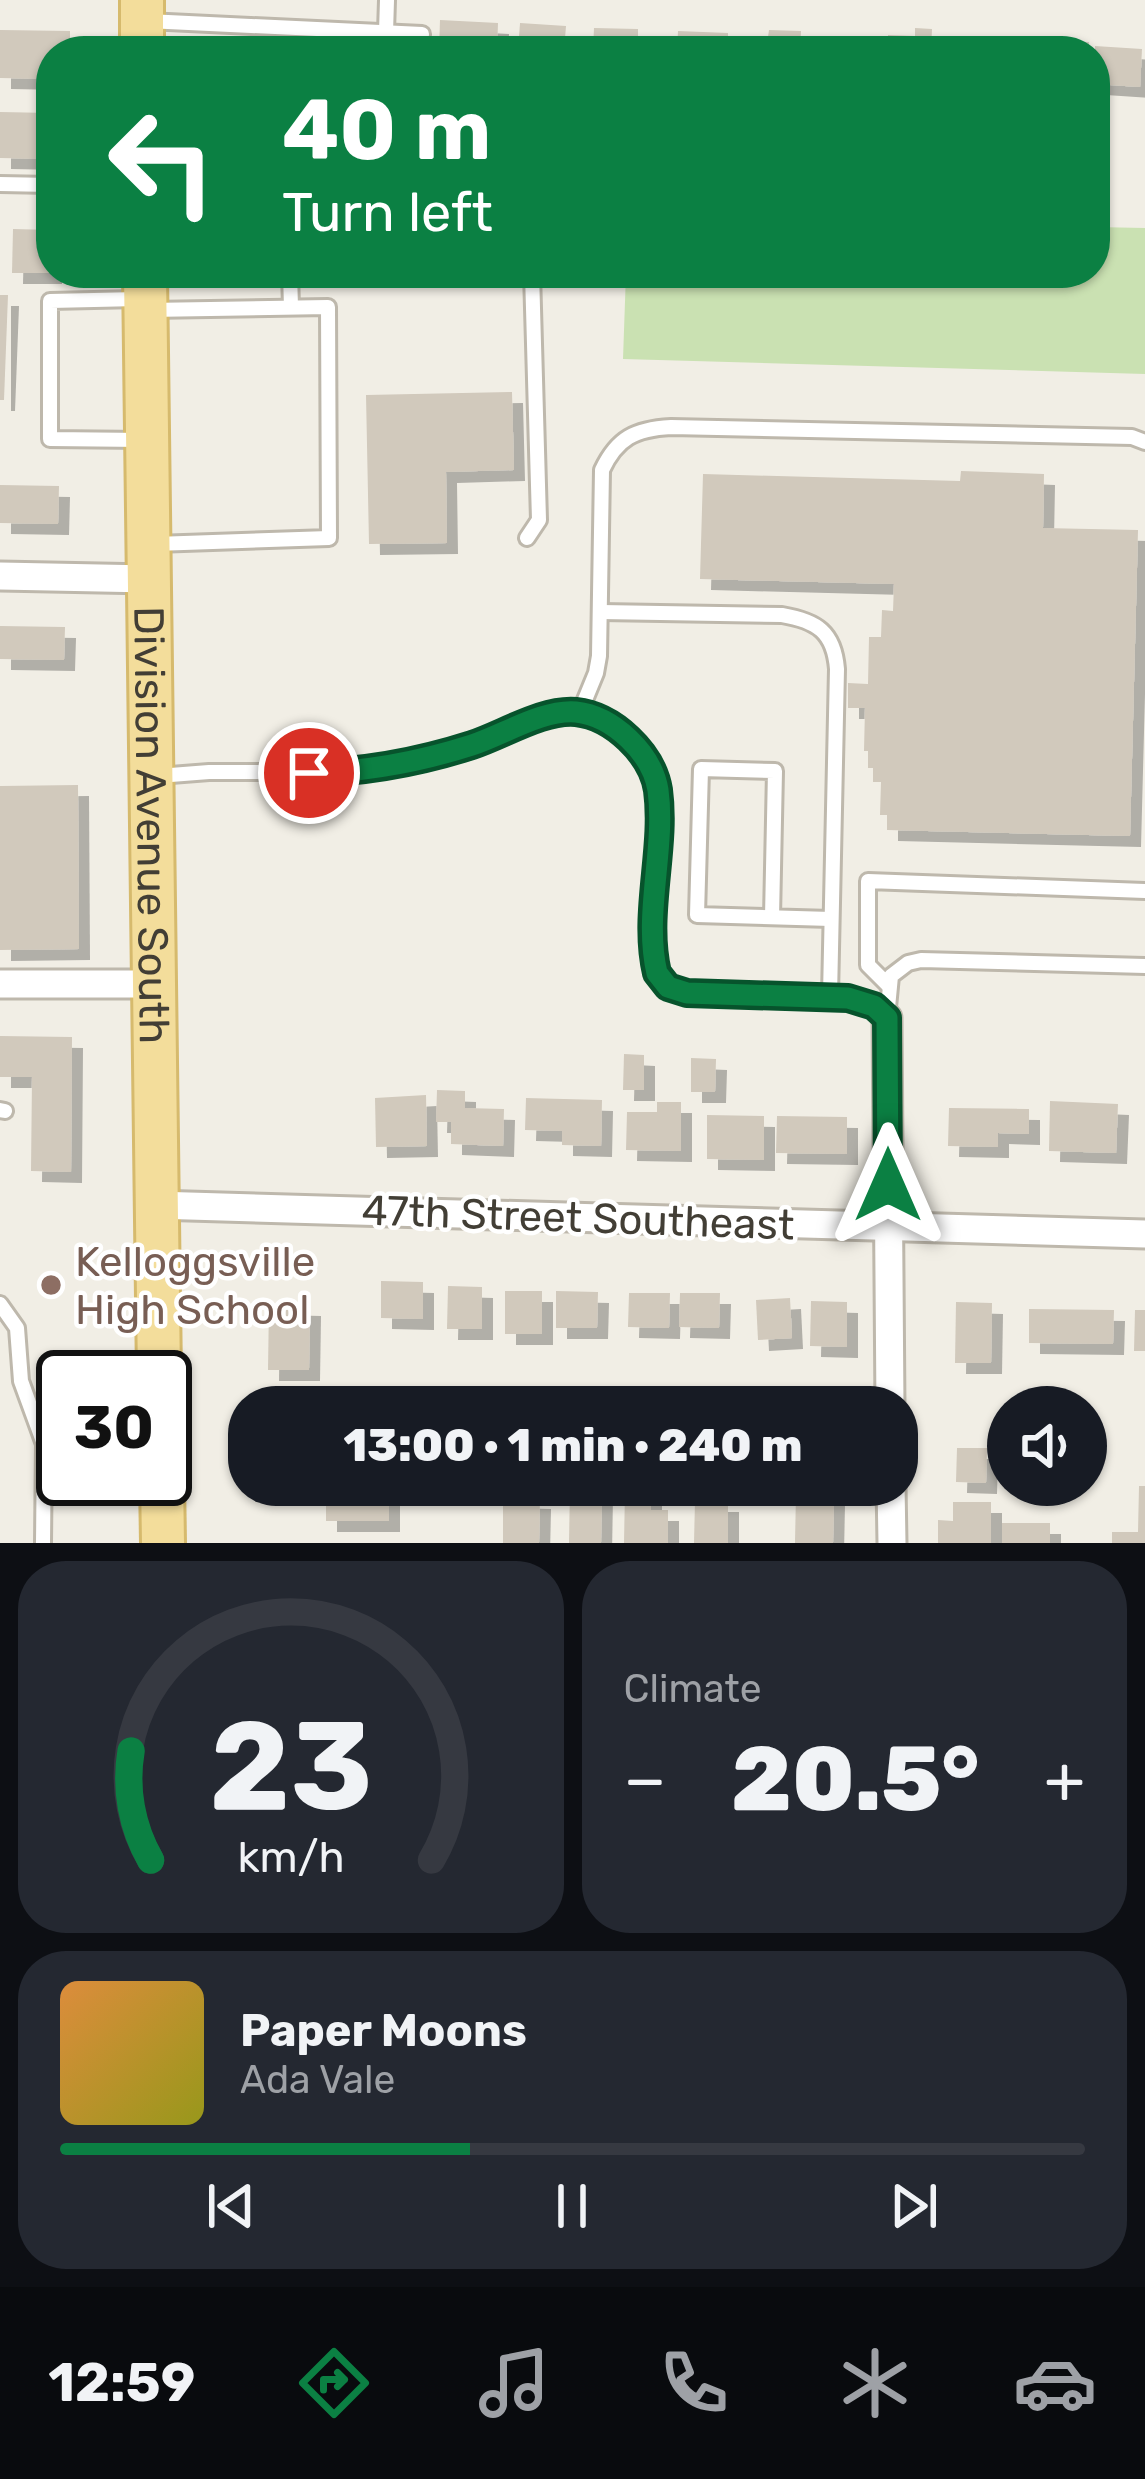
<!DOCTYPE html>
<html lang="en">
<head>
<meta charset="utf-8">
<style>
	:root { --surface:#171b24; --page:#242831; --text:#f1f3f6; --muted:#9ea1a6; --line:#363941; --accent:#0b8043 }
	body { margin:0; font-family:Rubik,sans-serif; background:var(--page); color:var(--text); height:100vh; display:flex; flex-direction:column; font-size:45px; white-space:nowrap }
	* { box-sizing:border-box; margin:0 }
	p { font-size:39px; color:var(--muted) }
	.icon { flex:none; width:66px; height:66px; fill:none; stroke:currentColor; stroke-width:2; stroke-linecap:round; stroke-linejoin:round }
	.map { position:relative; height:1543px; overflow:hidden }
	.sheet { display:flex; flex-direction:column; gap:18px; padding:18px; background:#0d0f14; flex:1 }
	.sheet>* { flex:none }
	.banner { position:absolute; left:36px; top:36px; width:1074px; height:252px; border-radius:48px; box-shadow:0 3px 9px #0004; background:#0b8043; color:#fff; overflow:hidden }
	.buttons { position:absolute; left:987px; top:1386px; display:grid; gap:24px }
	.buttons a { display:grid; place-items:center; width:120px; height:120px; border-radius:50%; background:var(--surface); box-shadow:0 3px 9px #0004; font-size:60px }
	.speed { position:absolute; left:36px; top:1350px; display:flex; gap:24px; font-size:60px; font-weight:700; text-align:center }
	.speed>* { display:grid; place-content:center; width:156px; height:156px; border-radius:50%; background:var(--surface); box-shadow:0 3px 9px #0004; line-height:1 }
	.speed .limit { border:6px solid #111; border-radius:18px; background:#fff; color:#111 }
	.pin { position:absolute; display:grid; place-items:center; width:102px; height:102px; color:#fff; margin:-51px; border:6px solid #fff; border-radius:50%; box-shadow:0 3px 12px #0007 }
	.me { position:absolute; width:132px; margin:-66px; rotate:0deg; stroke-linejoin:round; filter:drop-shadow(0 0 9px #0008) }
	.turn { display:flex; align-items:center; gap:42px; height:252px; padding:0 48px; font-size:54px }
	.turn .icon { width:156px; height:156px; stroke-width:2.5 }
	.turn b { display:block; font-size:84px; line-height:102px }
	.big { font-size:90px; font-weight:800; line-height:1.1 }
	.sheet .widget { flex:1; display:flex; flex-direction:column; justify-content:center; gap:18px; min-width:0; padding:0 42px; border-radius:48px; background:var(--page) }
	.sheet .dial { align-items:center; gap:0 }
	.dial svg { height:312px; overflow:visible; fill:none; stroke:var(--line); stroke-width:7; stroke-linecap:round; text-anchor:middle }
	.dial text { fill:var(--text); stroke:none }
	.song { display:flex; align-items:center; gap:36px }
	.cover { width:144px; height:144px; border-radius:18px; background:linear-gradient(135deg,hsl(30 70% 55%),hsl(60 70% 35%)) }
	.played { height:12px; border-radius:6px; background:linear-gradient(90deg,var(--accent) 40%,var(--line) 40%) }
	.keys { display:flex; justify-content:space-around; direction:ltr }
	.heat { display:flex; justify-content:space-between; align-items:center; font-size:66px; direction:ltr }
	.sheet .tiles { flex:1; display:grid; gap:18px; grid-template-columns:1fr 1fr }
	.widget:last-child { grid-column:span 2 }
	.trip { position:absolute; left:228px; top:1386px; width:690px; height:120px; border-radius:48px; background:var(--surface); box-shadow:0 3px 9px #0004; font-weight:800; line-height:120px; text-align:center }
	.menu { display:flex; height:192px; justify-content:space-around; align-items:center; background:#090b0e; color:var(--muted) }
	.menu .icon { width:84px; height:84px }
	.menu .selected { color:var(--accent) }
	.menu b { font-size:54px; color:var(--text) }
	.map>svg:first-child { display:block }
	.green { fill:#cae1b2 }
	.building { fill:#d1c9bc; filter:url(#shadow) }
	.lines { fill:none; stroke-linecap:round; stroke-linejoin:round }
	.lane-casing { stroke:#beb8ac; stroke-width:20 }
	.street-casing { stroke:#beb8ac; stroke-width:33 }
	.primary-casing { stroke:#d6ba6d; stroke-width:48 }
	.lane { stroke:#fff; stroke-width:14 }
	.street { stroke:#fff; stroke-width:27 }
	.primary { stroke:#f3dd9b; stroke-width:42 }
	.route-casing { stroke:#07532c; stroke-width:30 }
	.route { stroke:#0b8043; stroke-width:21 }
	.education-dot { fill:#8d6e63; stroke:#fff; stroke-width:4.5 }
	.labels { text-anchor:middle; stroke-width:9; stroke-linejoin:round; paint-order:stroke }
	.street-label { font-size:42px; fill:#423e35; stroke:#fff }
	.education-label { font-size:42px; fill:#785e54; stroke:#fff; text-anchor:start }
</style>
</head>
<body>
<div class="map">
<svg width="1145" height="1543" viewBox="0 0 1145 1543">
	<defs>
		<filter id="shadow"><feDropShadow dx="11" dy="11" stdDeviation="0" flood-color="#0004"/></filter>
	</defs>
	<rect width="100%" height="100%" fill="#f1eee5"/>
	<path class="green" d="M1095,227L1145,228V374L623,359L626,273H1095Z"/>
	<g class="building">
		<path d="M440,20L498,23L497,51H439Z"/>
		<path d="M520,23L566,26L564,51H518Z"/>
		<path d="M594,28L638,29V39H653L652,51H593Z"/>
		<path d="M915,28L932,29L931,51H888V35L915,36Z"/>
		<path d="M0,30L70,31V51H51V79L0,78Z"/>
		<path d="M769,30L801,31L800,51H751V36L768,37Z"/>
		<path d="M678,31L728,33V51H677Z"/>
		<path d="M868,37L869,51H818V41Z"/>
		<path d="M950,37L997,39L996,51H950Z"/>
		<path d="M1032,40L1089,42V51H1031Z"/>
		<path d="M1095,46L1142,49L1140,87L1095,84Z"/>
		<path d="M0,112L51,113V159L0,158Z"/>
		<path d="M13,229L51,230V273H12Z"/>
		<path d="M0,295H8L4,400H0Z"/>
		<path d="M512,392L514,470L446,472L447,543L369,544L366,395Z"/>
		<path d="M961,471L1044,474L1043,528L1138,530L1130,836L887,830V815H880L881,782H873V768H868V751H864L865,708H848V683L868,684L869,637H881L882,610L893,611L894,584L700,579L703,474L960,481Z"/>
		<path d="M0,485L59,486L58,524L0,523Z"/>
		<path d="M0,626L65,627L64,660L0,659Z"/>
		<path d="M78,785L79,949L0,950V786Z"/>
		<path d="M0,1036L72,1037L71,1172L31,1171L32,1077H0Z"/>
		<path d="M624,1054L644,1055V1090H623Z"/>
		<path d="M691,1058L716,1059L715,1092H691Z"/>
		<path d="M437,1090L465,1091V1108L504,1109L503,1146L451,1144V1122H436Z"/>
		<path d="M426,1095L427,1146L376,1147L375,1098Z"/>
		<path d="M526,1098L602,1100L601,1146L562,1145V1131L525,1130Z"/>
		<path d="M1050,1101L1118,1104L1116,1153L1049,1151Z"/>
		<path d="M657,1102H681V1151L626,1150L627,1112H657Z"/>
		<path d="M949,1108L1029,1109V1134L998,1133V1147L948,1146Z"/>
		<path d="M707,1115L764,1116V1160L707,1159Z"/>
		<path d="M777,1116L847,1117V1154L776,1153Z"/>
		<path d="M381,1281L423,1282V1319L381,1318Z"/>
		<path d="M448,1286L482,1287V1329H447Z"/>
		<rect x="505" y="1291" width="37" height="43"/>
		<path d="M556,1291L598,1292L597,1328H556Z"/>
		<path d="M629,1293H670L669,1328L628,1327Z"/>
		<path d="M680,1293H720L719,1328L679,1327Z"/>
		<path d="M790,1298L792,1338L758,1340L756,1300Z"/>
		<path d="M811,1301L847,1302V1347L810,1346Z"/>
		<path d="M956,1302L992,1303L991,1363H955Z"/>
		<path d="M269,1304L310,1305L309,1370H268Z"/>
		<path d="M1029,1309L1114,1310L1113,1344L1029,1343Z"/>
		<path d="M1135,1310H1145V1351H1134Z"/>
		<path d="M325,1395H388L389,1407H325Z"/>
		<path d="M957,1448H987L986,1483L956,1482Z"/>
		<rect x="326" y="1485" width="63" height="36"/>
		<path d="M570,1485H602L601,1543H569Z"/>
		<path d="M1139,1486H1145V1543H1112V1532H1138Z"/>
		<path d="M625,1491L651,1492V1510H668V1543H624Z"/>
		<path d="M796,1493H834L833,1543H795Z"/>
		<path d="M503,1497L540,1498L539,1543H503Z"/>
		<path d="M695,1501H728V1543H694Z"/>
		<path d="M953,1502H991V1543H938V1520L953,1521Z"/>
		<rect x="1002" y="1523" width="48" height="20"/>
	</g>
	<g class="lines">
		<defs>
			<g id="lane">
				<path d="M147,21L422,34L420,51"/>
				<path d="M386,32L387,0"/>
				<path d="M0,184L51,185"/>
				<path d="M290,273L291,307"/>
				<path d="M138,299L50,301V439L143,440"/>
				<path d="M149,310L328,307L329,538L155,544"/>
				<path d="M527,538L539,520L532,273"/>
				<path d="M601,612L782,615C817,621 834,632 837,669L830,996"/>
				<path d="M580,712C620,727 648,750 658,792L655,955L662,981L687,993L848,998L861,1000L887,1018"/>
				<path d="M158,776L209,772H353L472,745L549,717L580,712L596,673L599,656L602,470C617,438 635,429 671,427L1132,437L1145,442"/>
				<path d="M772,917L775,771L701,769L697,915L831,919"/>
				<path d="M888,985L868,965V881L1145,891"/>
				<path d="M887,1018L891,976L908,963L921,960L1145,966"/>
				<path d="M0,1110L5,1111"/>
				<path d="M0,1304L17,1328L21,1381L44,1444L43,1543"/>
			</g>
			<g id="street">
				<path d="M0,576L150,579"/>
				<path d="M0,984H155"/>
				<path d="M887,1018L890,1407"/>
				<path d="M155,1205L1145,1234"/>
				<path d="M891,1485L892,1543"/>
			</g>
			<g id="primary">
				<path d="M142,0V51"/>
				<path id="s1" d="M145,273L159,1377"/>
				<path d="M162,1479L163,1543"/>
			</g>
		</defs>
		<use href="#lane" class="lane-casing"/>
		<use href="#street" class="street-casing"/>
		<use href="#primary" class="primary-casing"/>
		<use href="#lane" class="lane"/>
		<use href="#street" class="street"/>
		<use href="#primary" class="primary"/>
	</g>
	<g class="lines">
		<defs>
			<path id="route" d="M309,773C364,772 419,762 472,745C503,735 543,709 576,712C613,716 652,753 658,790C666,849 643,914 657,973L668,987L687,993L848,998L874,1006L887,1018L888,1185"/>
		</defs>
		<use href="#route" class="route-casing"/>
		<use href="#route" class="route"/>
	</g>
	<circle class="education-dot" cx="51" cy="1285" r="12"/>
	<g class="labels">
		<g class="street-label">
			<text dy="15" stroke="none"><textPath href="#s1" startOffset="552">Division Avenue South</textPath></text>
			<text transform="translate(578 1217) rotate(2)" y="15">47th Street Southeast</text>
		</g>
		<g class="education-label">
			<text x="75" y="1276">Kelloggsville<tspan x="75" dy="48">High School</tspan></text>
		</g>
	</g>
</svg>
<div class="buttons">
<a><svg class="icon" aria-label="sound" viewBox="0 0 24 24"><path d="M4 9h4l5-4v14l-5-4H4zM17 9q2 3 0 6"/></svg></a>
</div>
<div class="speed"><div class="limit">30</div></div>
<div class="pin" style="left:309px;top:773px;background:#d93025"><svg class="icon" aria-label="arrive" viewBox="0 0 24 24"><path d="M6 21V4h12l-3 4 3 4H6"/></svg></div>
<svg class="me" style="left:888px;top:1185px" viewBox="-20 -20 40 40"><path d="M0-17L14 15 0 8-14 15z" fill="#0b8043" stroke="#fff" stroke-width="4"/></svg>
<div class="trip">13:00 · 1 min · 240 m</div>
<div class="banner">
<div class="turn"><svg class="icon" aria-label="left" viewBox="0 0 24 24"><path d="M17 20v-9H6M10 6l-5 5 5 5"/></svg><div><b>40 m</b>Turn left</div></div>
</div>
</div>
<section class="sheet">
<div class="tiles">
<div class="widget dial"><svg viewBox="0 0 100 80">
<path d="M14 69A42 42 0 1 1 86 69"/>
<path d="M14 69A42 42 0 0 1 9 41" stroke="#0b8043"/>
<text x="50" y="56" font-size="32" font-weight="700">23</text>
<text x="50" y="72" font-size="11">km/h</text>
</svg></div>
<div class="widget"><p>Climate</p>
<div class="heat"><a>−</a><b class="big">20.5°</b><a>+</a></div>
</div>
<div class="widget">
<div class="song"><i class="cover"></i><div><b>Paper Moons</b><p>Ada Vale</p></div></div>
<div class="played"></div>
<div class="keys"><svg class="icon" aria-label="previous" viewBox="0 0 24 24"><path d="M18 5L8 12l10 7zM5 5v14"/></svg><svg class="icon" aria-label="pause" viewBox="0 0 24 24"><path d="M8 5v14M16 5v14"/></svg><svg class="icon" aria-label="next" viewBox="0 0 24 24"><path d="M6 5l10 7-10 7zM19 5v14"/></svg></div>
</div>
</div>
</section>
<nav class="menu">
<b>12:59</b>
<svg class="icon selected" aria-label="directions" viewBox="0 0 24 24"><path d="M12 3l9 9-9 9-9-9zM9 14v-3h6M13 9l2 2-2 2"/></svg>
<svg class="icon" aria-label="music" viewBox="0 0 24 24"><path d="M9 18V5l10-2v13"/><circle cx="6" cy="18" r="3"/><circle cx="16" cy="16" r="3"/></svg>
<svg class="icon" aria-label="phone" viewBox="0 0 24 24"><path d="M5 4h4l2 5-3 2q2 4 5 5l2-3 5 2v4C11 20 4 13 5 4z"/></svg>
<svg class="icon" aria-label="climate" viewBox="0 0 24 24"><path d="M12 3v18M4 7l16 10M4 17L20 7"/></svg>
<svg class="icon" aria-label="car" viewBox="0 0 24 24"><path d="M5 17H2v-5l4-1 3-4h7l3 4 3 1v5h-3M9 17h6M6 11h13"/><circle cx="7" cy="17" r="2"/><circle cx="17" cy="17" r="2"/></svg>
</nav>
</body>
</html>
